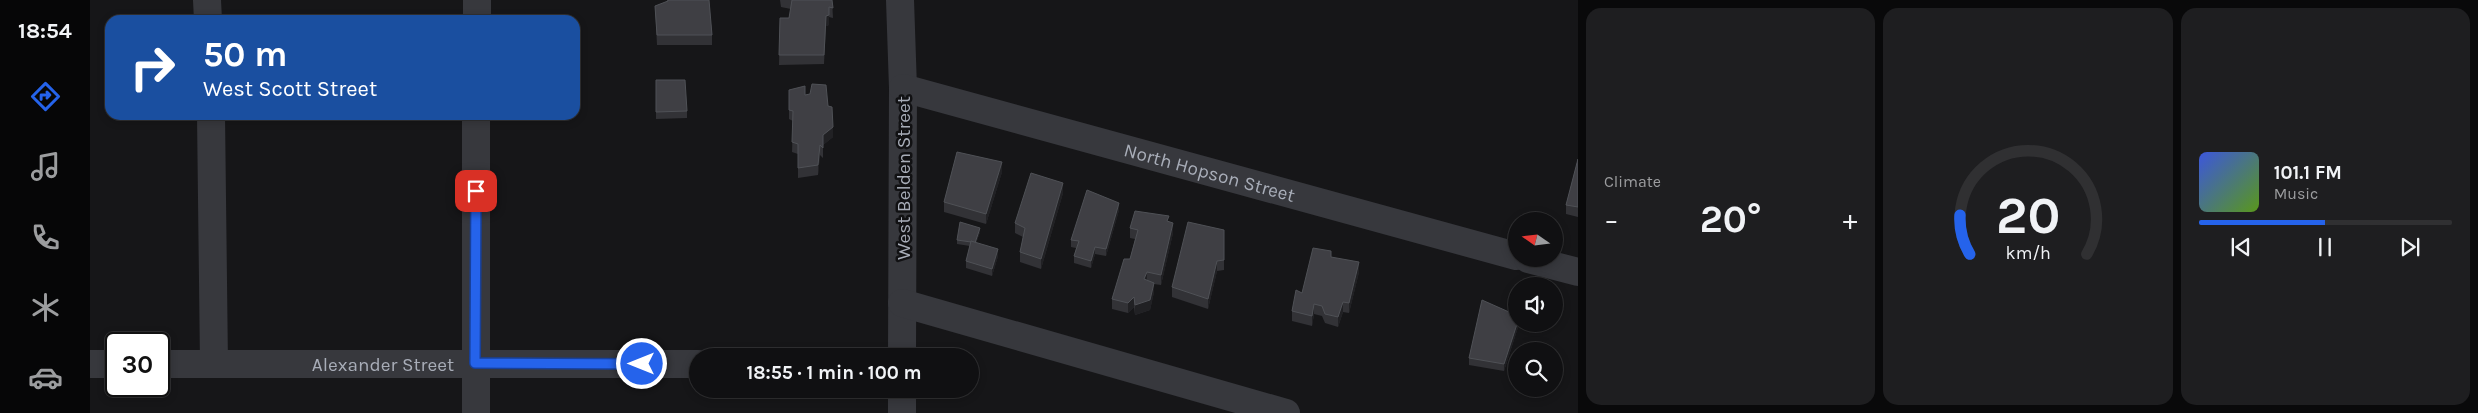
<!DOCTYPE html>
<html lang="en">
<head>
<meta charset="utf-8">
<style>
	:root { --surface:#101012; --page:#1e1e20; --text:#f1f3f6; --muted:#9c9d9f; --line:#303032; --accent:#2563eb }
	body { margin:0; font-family:Karla,sans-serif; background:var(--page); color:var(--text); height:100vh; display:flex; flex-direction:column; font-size:19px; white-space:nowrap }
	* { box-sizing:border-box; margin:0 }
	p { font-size:16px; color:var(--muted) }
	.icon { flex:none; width:28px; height:28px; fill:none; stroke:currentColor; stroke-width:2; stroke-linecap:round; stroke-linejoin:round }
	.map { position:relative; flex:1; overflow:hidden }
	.details { display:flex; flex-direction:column; gap:8px; padding:8px; background:#09090a; width:900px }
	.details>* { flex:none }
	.guide { position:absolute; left:15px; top:15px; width:475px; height:105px; border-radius:15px; box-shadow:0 2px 8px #0003,0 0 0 1px var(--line); background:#1a4fa0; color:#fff; overflow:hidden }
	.needle { width:32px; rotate:284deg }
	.buttons { position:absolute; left:1418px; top:212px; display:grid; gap:10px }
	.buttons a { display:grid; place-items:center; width:55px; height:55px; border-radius:50%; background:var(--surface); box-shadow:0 2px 8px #0003,0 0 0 1px var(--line); font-size:25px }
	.speed { position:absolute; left:15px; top:332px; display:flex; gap:10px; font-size:25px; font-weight:700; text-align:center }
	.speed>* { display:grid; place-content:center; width:65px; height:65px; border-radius:50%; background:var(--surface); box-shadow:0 2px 8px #0003,0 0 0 1px var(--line); line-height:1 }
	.speed .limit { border:2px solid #111; border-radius:8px; background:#fff; color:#111 }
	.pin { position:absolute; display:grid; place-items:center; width:42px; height:42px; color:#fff; margin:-21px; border-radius:10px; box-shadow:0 2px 8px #0006 }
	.me { position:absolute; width:55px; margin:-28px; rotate:270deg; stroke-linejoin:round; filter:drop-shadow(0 0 4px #0008) }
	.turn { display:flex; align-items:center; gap:18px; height:105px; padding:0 15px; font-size:22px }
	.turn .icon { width:65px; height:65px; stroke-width:2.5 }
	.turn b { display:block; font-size:35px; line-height:42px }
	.big { font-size:38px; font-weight:700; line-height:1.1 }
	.details .card { flex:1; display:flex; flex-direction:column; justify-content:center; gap:8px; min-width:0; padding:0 18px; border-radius:15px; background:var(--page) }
	.details .dial { align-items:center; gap:0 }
	.dial svg { height:130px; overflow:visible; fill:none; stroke:var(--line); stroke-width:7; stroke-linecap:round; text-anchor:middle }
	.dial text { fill:var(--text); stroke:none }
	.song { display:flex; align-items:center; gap:15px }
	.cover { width:60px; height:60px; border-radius:8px; background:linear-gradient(135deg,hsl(230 70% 55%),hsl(90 70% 35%)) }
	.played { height:5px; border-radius:2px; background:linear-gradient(90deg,var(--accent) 50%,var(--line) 50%) }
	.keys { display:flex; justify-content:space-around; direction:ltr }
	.heat { display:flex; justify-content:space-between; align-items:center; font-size:28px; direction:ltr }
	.details .tiles { flex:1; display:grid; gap:8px; grid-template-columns:repeat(3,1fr) }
	.trip { position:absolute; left:599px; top:348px; width:290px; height:50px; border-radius:25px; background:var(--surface); box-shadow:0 2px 8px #0003,0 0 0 1px var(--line); font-weight:700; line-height:50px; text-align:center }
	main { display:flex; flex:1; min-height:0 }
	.menu { display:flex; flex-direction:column; width:90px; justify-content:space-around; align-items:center; background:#060607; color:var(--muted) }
	.menu .icon { width:35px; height:35px }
	.menu .on { color:var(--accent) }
	.menu b { font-size:22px; color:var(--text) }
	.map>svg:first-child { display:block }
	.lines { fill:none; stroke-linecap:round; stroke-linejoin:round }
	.minor { stroke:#37383d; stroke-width:28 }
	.wall { fill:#323236 }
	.shaded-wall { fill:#212124 }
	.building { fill:#3f3f44; stroke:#4f5156 }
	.route-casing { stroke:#184099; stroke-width:12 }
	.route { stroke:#2563eb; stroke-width:9 }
	.labels { text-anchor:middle; stroke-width:5; stroke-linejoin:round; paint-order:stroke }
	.street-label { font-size:19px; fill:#a8adb8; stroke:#111113 }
</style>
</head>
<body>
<main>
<nav class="menu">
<b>18:54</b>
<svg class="icon on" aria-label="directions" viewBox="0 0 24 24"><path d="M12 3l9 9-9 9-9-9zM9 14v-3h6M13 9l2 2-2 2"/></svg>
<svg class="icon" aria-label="music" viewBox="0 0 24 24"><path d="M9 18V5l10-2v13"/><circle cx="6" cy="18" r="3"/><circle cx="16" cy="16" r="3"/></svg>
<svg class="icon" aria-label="phone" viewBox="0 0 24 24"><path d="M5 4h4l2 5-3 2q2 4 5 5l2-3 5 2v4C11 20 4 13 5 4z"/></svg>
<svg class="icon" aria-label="climate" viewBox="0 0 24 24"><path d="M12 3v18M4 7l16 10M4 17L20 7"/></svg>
<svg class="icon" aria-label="car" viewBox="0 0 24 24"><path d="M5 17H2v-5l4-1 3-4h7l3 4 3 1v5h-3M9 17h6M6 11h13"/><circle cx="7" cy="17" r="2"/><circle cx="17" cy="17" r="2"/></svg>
</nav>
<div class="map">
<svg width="1488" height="413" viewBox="0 0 1488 413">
	<rect width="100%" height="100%" fill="#161618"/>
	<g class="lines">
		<g class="minor">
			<path d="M117,0L118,20"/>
			<path d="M810,0L813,88L812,356"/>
			<path d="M387,20V0"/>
			<path id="s1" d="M813,88L1426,256"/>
			<path d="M121,115L124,364"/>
			<path d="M1438,259L1488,272"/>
			<path d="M812,303L1196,413"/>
			<path d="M0,364H26"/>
			<path id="s2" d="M69,364H608"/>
			<path d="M812,389V413"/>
			<path d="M386,413V115"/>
		</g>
	</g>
	<g class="wall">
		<path d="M577,0H619L622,35V45H567L565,6L577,2Z"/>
		<path d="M690,0H742L743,18L739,17V25L736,26L734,64L689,65L690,18H699L701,9L691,7Z"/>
		<path d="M566,80L597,111V118L566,119Z"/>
		<path d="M699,90L715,95L738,106L743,137L733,145V158L730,155L728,175L708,178V154L702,152L703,121L699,119Z"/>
		<path d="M1488,159V217L1476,214V205Z"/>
		<path d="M912,172L896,224L854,212V202Z"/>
		<path d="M973,193L951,269L930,262V252L933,237L925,233V223Z"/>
		<path d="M1029,210L1016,256L1005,254L1001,268L984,263V256L986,248L981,247V240Z"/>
		<path d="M1079,222L1083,233L1071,285L1064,284V292L1060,310L1045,315L1044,307L1038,313L1022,309V299L1040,259L1045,239L1040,238V228Z"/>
		<path d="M1134,230V270L1127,271L1118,309L1082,297V287Z"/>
		<path d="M890,232L886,243L908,256L902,276L876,268V261L880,246L867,244V240Z"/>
		<path d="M1241,257L1269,272L1259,313L1253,312L1248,327L1235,323L1232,316L1224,314L1222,326L1202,321V311L1212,293Z"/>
		<path d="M1426,324H1429L1414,371L1379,365V358Z"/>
	</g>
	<g class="shaded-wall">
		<path d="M739,15V25L736,26L734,64L736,16Z"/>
		<path d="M743,127V137L733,145V135Z"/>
		<path d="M730,145V155L728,175V165Z"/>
		<path d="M912,162V172L896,224V214Z"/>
		<path d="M973,183V193L951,269V259Z"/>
		<path d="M1029,203V210L1016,256V249Z"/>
		<path d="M1083,223V233L1071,285V275Z"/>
		<path d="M890,228V232L885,246V243Z"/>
		<path d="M1005,247V254L1001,268V261Z"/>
		<path d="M908,249V256L902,276V269Z"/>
		<path d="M1127,261V271L1118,309V299Z"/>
		<path d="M1269,262V272L1259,313V303Z"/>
		<path d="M1057,272V282L1054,279Z"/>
		<path d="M1064,283V292L1060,310L1045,315V305Z"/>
		<path d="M1044,297V307L1038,313V303Z"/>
		<path d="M1253,302V312L1248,327V317Z"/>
		<path d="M1224,304V314L1222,326V316Z"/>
		<path d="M1427,324H1429L1414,371V364Z"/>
	</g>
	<g class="building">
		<path d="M578,0H619L622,35H567L565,6L578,1Z"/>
		<path d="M702,0H742L743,8L739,7V15L736,16L734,55H689L690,18H699Z"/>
		<path d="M566,80H595L597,111L566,112Z"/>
		<path d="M722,84L736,85L738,106L742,107L743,127L733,135V148L730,145L728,165L708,168V144L702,142L703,111L699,110V90L715,86V95L720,94Z"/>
		<path d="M867,152L912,162L896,214L854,202Z"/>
		<path d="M1488,159V207L1476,205Z"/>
		<path d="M941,173L973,183L951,259L930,252L935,228L925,223Z"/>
		<path d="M997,190L1029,203L1016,249L1005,247L1001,261L984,256L989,241L981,240Z"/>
		<path d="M1045,211L1079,216L1077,221L1083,223L1071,275L1057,272L1054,279L1064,283L1060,300L1045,305L1044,297L1038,303L1022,299L1034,259H1040L1048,230L1040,228Z"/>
		<path d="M870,222L890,228L885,243L881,241V242L867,240Z"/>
		<path d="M1098,222L1134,230V260L1127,261L1118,299L1082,287Z"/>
		<path d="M881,241L908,249L902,269L876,261Z"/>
		<path d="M1223,248L1241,251V257L1269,262L1259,303L1253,302L1248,317L1235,314L1232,306L1224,304L1222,316L1202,311L1206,290L1212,293Z"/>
		<path d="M1392,300L1419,312L1422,307L1426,308L1427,324L1414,364L1379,358Z"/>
	</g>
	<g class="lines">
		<defs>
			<path id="route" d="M386,191L385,363L552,364"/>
		</defs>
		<use href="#route" class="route-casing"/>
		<use href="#route" class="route"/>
	</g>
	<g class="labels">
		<g class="street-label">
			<text dy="7" stroke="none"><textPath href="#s1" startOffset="318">North Hopson Street</textPath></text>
			<text transform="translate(813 178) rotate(-90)" y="7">West Belden Street</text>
			<text dy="7" stroke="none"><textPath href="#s2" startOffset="224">Alexander Street</textPath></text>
		</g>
	</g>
</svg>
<div class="buttons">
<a><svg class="needle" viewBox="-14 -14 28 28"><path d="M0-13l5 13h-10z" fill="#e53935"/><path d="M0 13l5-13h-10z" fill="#9c9d9f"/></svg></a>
<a><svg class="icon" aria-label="sound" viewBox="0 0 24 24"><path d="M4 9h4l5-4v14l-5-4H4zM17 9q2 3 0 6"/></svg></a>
<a><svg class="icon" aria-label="search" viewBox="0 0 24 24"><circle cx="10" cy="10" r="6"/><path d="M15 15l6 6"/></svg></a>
</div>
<div class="speed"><div class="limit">30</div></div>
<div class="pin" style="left:386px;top:191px;background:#d93025"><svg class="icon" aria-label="arrive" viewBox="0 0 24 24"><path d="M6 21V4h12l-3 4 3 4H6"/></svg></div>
<svg class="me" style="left:552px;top:364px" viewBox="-20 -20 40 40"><circle r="17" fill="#2563eb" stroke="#fff" stroke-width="3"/><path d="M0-11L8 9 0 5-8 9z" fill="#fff"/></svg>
<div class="trip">18:55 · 1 min · 100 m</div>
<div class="guide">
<div class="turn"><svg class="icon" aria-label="right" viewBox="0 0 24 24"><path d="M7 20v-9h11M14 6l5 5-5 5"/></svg><div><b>50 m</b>West Scott Street</div></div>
</div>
</div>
<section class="details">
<div class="tiles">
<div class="card"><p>Climate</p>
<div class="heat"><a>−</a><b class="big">20°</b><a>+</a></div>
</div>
<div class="card dial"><svg viewBox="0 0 100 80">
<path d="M14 69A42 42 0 1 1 86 69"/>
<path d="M14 69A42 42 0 0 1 8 45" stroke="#2563eb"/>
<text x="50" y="56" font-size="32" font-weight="700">20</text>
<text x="50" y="72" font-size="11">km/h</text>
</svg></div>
<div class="card">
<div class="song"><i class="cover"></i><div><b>101.1 FM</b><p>Music</p></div></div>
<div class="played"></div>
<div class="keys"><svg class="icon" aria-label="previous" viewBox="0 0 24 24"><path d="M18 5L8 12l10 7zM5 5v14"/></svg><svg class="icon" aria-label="pause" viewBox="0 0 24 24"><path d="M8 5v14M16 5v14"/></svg><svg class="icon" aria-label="next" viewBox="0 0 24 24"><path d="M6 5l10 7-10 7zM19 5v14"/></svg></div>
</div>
</div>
</section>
</main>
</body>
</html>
